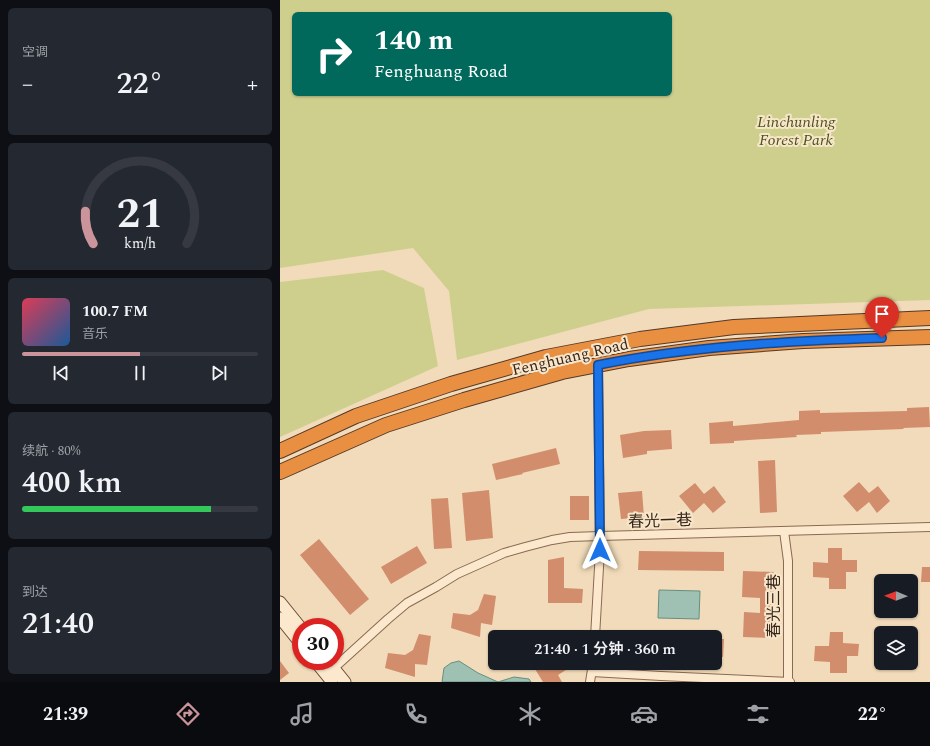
<!DOCTYPE html>
<html lang="zh">
<head>
<meta charset="utf-8">
<style>
	:root { --surface:#171b24; --page:#242831; --text:#f1f3f6; --muted:#9ea1a6; --line:#363941; --accent:#cb949b }
	body { margin:0; font-family:Spectral,"Noto Sans SC",serif; background:var(--page); color:var(--text); height:100vh; display:flex; flex-direction:column; font-size:15px; white-space:nowrap }
	* { box-sizing:border-box; margin:0 }
	p { font-size:13px; color:var(--muted) }
	.icon { flex:none; width:22px; height:22px; fill:none; stroke:currentColor; stroke-width:2; stroke-linecap:round; stroke-linejoin:round }
	.map { position:relative; flex:1; overflow:hidden }
	.sheet { display:flex; flex-direction:column; gap:8px; padding:8px; background:#0d0f14; width:280px }
	.sheet>* { flex:none }
	.banner { position:absolute; left:12px; top:12px; width:380px; height:84px; border-radius:6px; box-shadow:0 1px 3px #0004; background:#00695c; color:#fff; overflow:hidden }
	.needle { width:26px; rotate:271deg }
	.fabs { position:absolute; left:594px; top:574px; display:grid; gap:8px }
	.fabs a { display:grid; place-items:center; width:44px; height:44px; border-radius:6px; background:var(--surface); box-shadow:0 1px 3px #0004; font-size:20px }
	.speed { position:absolute; left:12px; top:618px; display:flex; gap:8px; font-size:20px; font-weight:700; text-align:center }
	.speed>* { display:grid; place-content:center; width:52px; height:52px; border-radius:50%; background:var(--surface); box-shadow:0 1px 3px #0004; line-height:1 }
	.speed .limit { border:6px solid #d22; background:#fff; color:#111 }
	.pin { position:absolute; display:grid; place-items:center; width:34px; height:34px; color:#fff; margin:-41px -17px; border-radius:50% 50% 50% 0; rotate:-45deg; box-shadow:0 0 4px #0007 }
	.pin .icon { rotate:45deg }
	.me { position:absolute; width:44px; margin:-22px; rotate:0deg; stroke-linejoin:round; filter:drop-shadow(0 0 3px #0008) }
	.turn { display:flex; align-items:center; gap:14px; height:84px; padding:0 16px; font-size:18px }
	.turn .icon { width:52px; height:52px; stroke-width:2.5 }
	.turn b { display:block; font-size:28px; line-height:34px }
	.big { font-size:30px; font-weight:600; line-height:1.1 }
	.sheet .card { flex:1; display:flex; flex-direction:column; justify-content:center; gap:6px; min-width:0; padding:0 14px; border-radius:6px; background:var(--page) }
	.sheet .dial { align-items:center; gap:0 }
	.dial svg { height:104px; overflow:visible; fill:none; stroke:var(--line); stroke-width:7; stroke-linecap:round; text-anchor:middle }
	.dial text { fill:var(--text); stroke:none }
	.song { display:flex; align-items:center; gap:12px }
	.cover { width:48px; height:48px; border-radius:6px; background:linear-gradient(135deg,hsl(350 70% 55%),hsl(210 70% 35%)) }
	.played { height:4px; border-radius:2px; background:linear-gradient(90deg,var(--accent) 50%,var(--line) 50%) }
	.keys { display:flex; justify-content:space-around; direction:ltr }
	.heat { display:flex; justify-content:space-between; align-items:center; font-size:22px; direction:ltr }
	.charge { height:6px; border-radius:3px; background:linear-gradient(90deg,#34c759 80%,var(--line) 0) }
	.trip { position:absolute; left:208px; top:630px; width:234px; height:40px; border-radius:6px; background:var(--surface); box-shadow:0 1px 3px #0004; font-weight:600; line-height:40px; text-align:center }
	.menu { display:flex; height:64px; justify-content:space-around; align-items:center; background:#090b0e; color:var(--muted) }
	.menu .icon { width:28px; height:28px }
	.menu .on { color:var(--accent) }
	.menu b { font-size:18px; color:var(--text) }
	main { display:flex; flex:1; min-height:0 }
	.map>svg:first-child { display:block }
	.green { fill:#cecf8d; fill-rule:evenodd }
	.water { fill:#9fc1b3; stroke:#668f80 }
	.building { fill:#d28d6c }
	.lines { fill:none; stroke-linecap:round; stroke-linejoin:round }
	.street-casing { stroke:#896a53; stroke-width:10 }
	.secondary-casing { stroke:#6a4b37; stroke-width:13 }
	.highway-casing { stroke:#553928; stroke-width:16 }
	.street { stroke:#fce9cd; stroke-width:8 }
	.secondary { stroke:#fce9cd; stroke-width:11 }
	.highway { stroke:#e98f41; stroke-width:14 }
	.route-casing { stroke:#114b97; stroke-width:10 }
	.route { stroke:#1a73e8; stroke-width:7 }
	.labels { text-anchor:middle; stroke-width:4; stroke-linejoin:round; paint-order:stroke }
	.park-label { font-size:16px; font-style:italic; fill:#4c541e; stroke:#f8e6ca }
	.street-label { font-size:16px; fill:#362419; stroke:#f8e6ca }
</style>
</head>
<body>
<main>
<section class="sheet">
<div class="card"><p>空调</p>
<div class="heat"><a>−</a><b class="big">22°</b><a>+</a></div>
</div>
<div class="card dial"><svg viewBox="0 0 100 80">
<path d="M14 69A42 42 0 1 1 86 69"/>
<path d="M14 69A42 42 0 0 1 8 44" stroke="#cb949b"/>
<text x="50" y="56" font-size="32" font-weight="700">21</text>
<text x="50" y="72" font-size="11">km/h</text>
</svg></div>
<div class="card">
<div class="song"><i class="cover"></i><div><b>100.7 FM</b><p>音乐</p></div></div>
<div class="played"></div>
<div class="keys"><svg class="icon" aria-label="previous" viewBox="0 0 24 24"><path d="M18 5L8 12l10 7zM5 5v14"/></svg><svg class="icon" aria-label="pause" viewBox="0 0 24 24"><path d="M8 5v14M16 5v14"/></svg><svg class="icon" aria-label="next" viewBox="0 0 24 24"><path d="M6 5l10 7-10 7zM19 5v14"/></svg></div>
</div>
<div class="card"><p>续航 · 80%</p><b class="big">400 km</b><div class="charge"></div></div>
<div class="card"><p>到达</p><b class="big">21:40</b></div>
</section>
<div class="map">
<svg width="650" height="682" viewBox="0 0 650 682">
	<rect width="100%" height="100%" fill="#f1dbba"/>
	<g class="green">
		<path d="M0,0H650V300L369,309L177,360L169,291L133,248L0,268ZM14,14H390V94H14Z"/>
		<path d="M103,270L144,288L158,366L0,437V282Z"/>
	</g>
	<g class="water">
		<path d="M379,590L420,591L419,619L378,618Z"/>
		<path d="M179,661L198,673L218,682L234,677L249,679L251,682H162L164,668L171,663Z"/>
	</g>
	<g class="building">
		<path d="M649,407L650,427L623,428L624,429L541,432V434L516,435L517,437L454,441V443L430,444L429,423L453,421V426L519,420V411L540,410V413L627,411V408Z"/>
		<path d="M391,430L392,449L367,451V454L343,458L340,435L364,431Z"/>
		<path d="M276,448L280,464L242,473L243,474L216,480L212,464Z"/>
		<path d="M495,460L497,512L480,513L478,461Z"/>
		<path d="M579,482L589,493L598,486L610,501L597,513L589,502L577,512L563,496Z"/>
		<path d="M415,483L424,494L434,486L446,502L433,513L424,503L413,513L399,496Z"/>
		<path d="M209,490L213,538L186,541L182,493Z"/>
		<path d="M362,491L364,517L341,519L338,493Z"/>
		<rect x="290" y="496" width="19" height="24"/>
		<path d="M168,498L172,548L154,549L151,499Z"/>
		<path d="M39,539L89,599L70,615L20,555Z"/>
		<path d="M137,546L147,563L111,584L101,567Z"/>
		<path d="M548,548H562V560H577V572H566V589H549V578L533,577V562L548,563Z"/>
		<path d="M359,551L444,552V571L358,570Z"/>
		<path d="M284,557V588L303,589L302,603H268V560Z"/>
		<path d="M642,567H650V582H641Z"/>
		<path d="M463,571L494,572L492,638L463,637L464,612L480,613V598L462,597Z"/>
		<path d="M204,594L216,596L212,625L201,623L200,637L171,628L173,613L190,615L198,610Z"/>
		<path d="M550,632H563V643L579,644L578,656H567V673H550V662L534,661L535,646H549Z"/>
		<path d="M139,634L151,636L147,665L135,664V677L105,668L108,653L125,655L133,650Z"/>
		<path d="M435,639H444L443,657L435,656Z"/>
		<path d="M0,661L9,673L0,680Z"/>
		<path d="M265,663H297L278,675L282,682H263L255,669Z"/>
	</g>
	<g class="lines">
		<defs>
			<g id="street">
				<path d="M504,531L508,561V682"/>
				<path d="M315,637L320,550L318,365"/>
				<path d="M54,668L108,619L127,603L156,587L177,574L224,553L245,547L272,540L290,537L320,536L650,527"/>
				<path d="M312,672L381,676L510,682"/>
				<path d="M310,682L313,663"/>
			</g>
			<g id="secondary">
				<path d="M0,602L21,628"/>
				<path d="M0,618L21,644"/>
				<path d="M35,661L52,682"/>
				<path d="M48,661L65,682"/>
			</g>
			<g id="highway">
				<path d="M0,451L76,416L171,384L266,357L360,339L454,327L650,318"/>
				<path d="M0,472L106,425L184,400L282,372L349,359L429,348L523,341L650,337"/>
			</g>
		</defs>
		<use href="#street" class="street-casing"/>
		<use href="#secondary" class="secondary-casing"/>
		<use href="#highway" class="highway-casing"/>
		<use href="#street" class="street"/>
		<use href="#secondary" class="secondary"/>
		<use href="#highway" class="highway"/>
	</g>
	<g class="lines">
		<defs>
			<path id="route" d="M320,550L318,365C412,346 507,341 602,338"/>
		</defs>
		<use href="#route" class="route-casing"/>
		<use href="#route" class="route"/>
	</g>
	<g class="labels">
		<g class="park-label">
			<text x="516" y="127">Linchunling<tspan x="516" dy="18">Forest Park</tspan></text>
		</g>
		<g class="street-label">
			<text transform="translate(290 356) rotate(-13)" y="6">Fenghuang Road</text>
			<text transform="translate(380 520) rotate(-2)" y="6">春光一巷</text>
			<text transform="translate(493 606) rotate(-90)" y="6">春光三巷</text>
		</g>
	</g>
</svg>
<div class="fabs">
<a><svg class="needle" viewBox="-14 -14 28 28"><path d="M0-13l5 13h-10z" fill="#e53935"/><path d="M0 13l5-13h-10z" fill="#9ea1a6"/></svg></a>
<a><svg class="icon" aria-label="layers" viewBox="0 0 24 24"><path d="M12 4l9 5-9 5-9-5zM3 14l9 5 9-5"/></svg></a>
</div>
<div class="speed"><div class="limit">30</div></div>
<div class="pin" style="left:602px;top:338px;background:#d93025"><svg class="icon" aria-label="arrive" viewBox="0 0 24 24"><path d="M6 21V4h12l-3 4 3 4H6"/></svg></div>
<svg class="me" style="left:320px;top:550px" viewBox="-20 -20 40 40"><path d="M0-17L14 15 0 8-14 15z" fill="#1a73e8" stroke="#fff" stroke-width="4"/></svg>
<div class="trip">21:40 · 1 分钟 · 360 m</div>
<div class="banner">
<div class="turn"><svg class="icon" aria-label="right" viewBox="0 0 24 24"><path d="M7 20v-9h11M14 6l5 5-5 5"/></svg><div><b>140 m</b>Fenghuang Road</div></div>
</div>
</div>
</main>
<nav class="menu">
<b>21:39</b>
<svg class="icon on" aria-label="directions" viewBox="0 0 24 24"><path d="M12 3l9 9-9 9-9-9zM9 14v-3h6M13 9l2 2-2 2"/></svg>
<svg class="icon" aria-label="music" viewBox="0 0 24 24"><path d="M9 18V5l10-2v13"/><circle cx="6" cy="18" r="3"/><circle cx="16" cy="16" r="3"/></svg>
<svg class="icon" aria-label="phone" viewBox="0 0 24 24"><path d="M5 4h4l2 5-3 2q2 4 5 5l2-3 5 2v4C11 20 4 13 5 4z"/></svg>
<svg class="icon" aria-label="climate" viewBox="0 0 24 24"><path d="M12 3v18M4 7l16 10M4 17L20 7"/></svg>
<svg class="icon" aria-label="car" viewBox="0 0 24 24"><path d="M5 17H2v-5l4-1 3-4h7l3 4 3 1v5h-3M9 17h6M6 11h13"/><circle cx="7" cy="17" r="2"/><circle cx="17" cy="17" r="2"/></svg>
<svg class="icon" aria-label="filters" viewBox="0 0 24 24"><path d="M4 7h16M4 17h16"/><circle cx="9" cy="7" r="2"/><circle cx="15" cy="17" r="2"/></svg>
<b>22°</b>
</nav>
</body>
</html>
